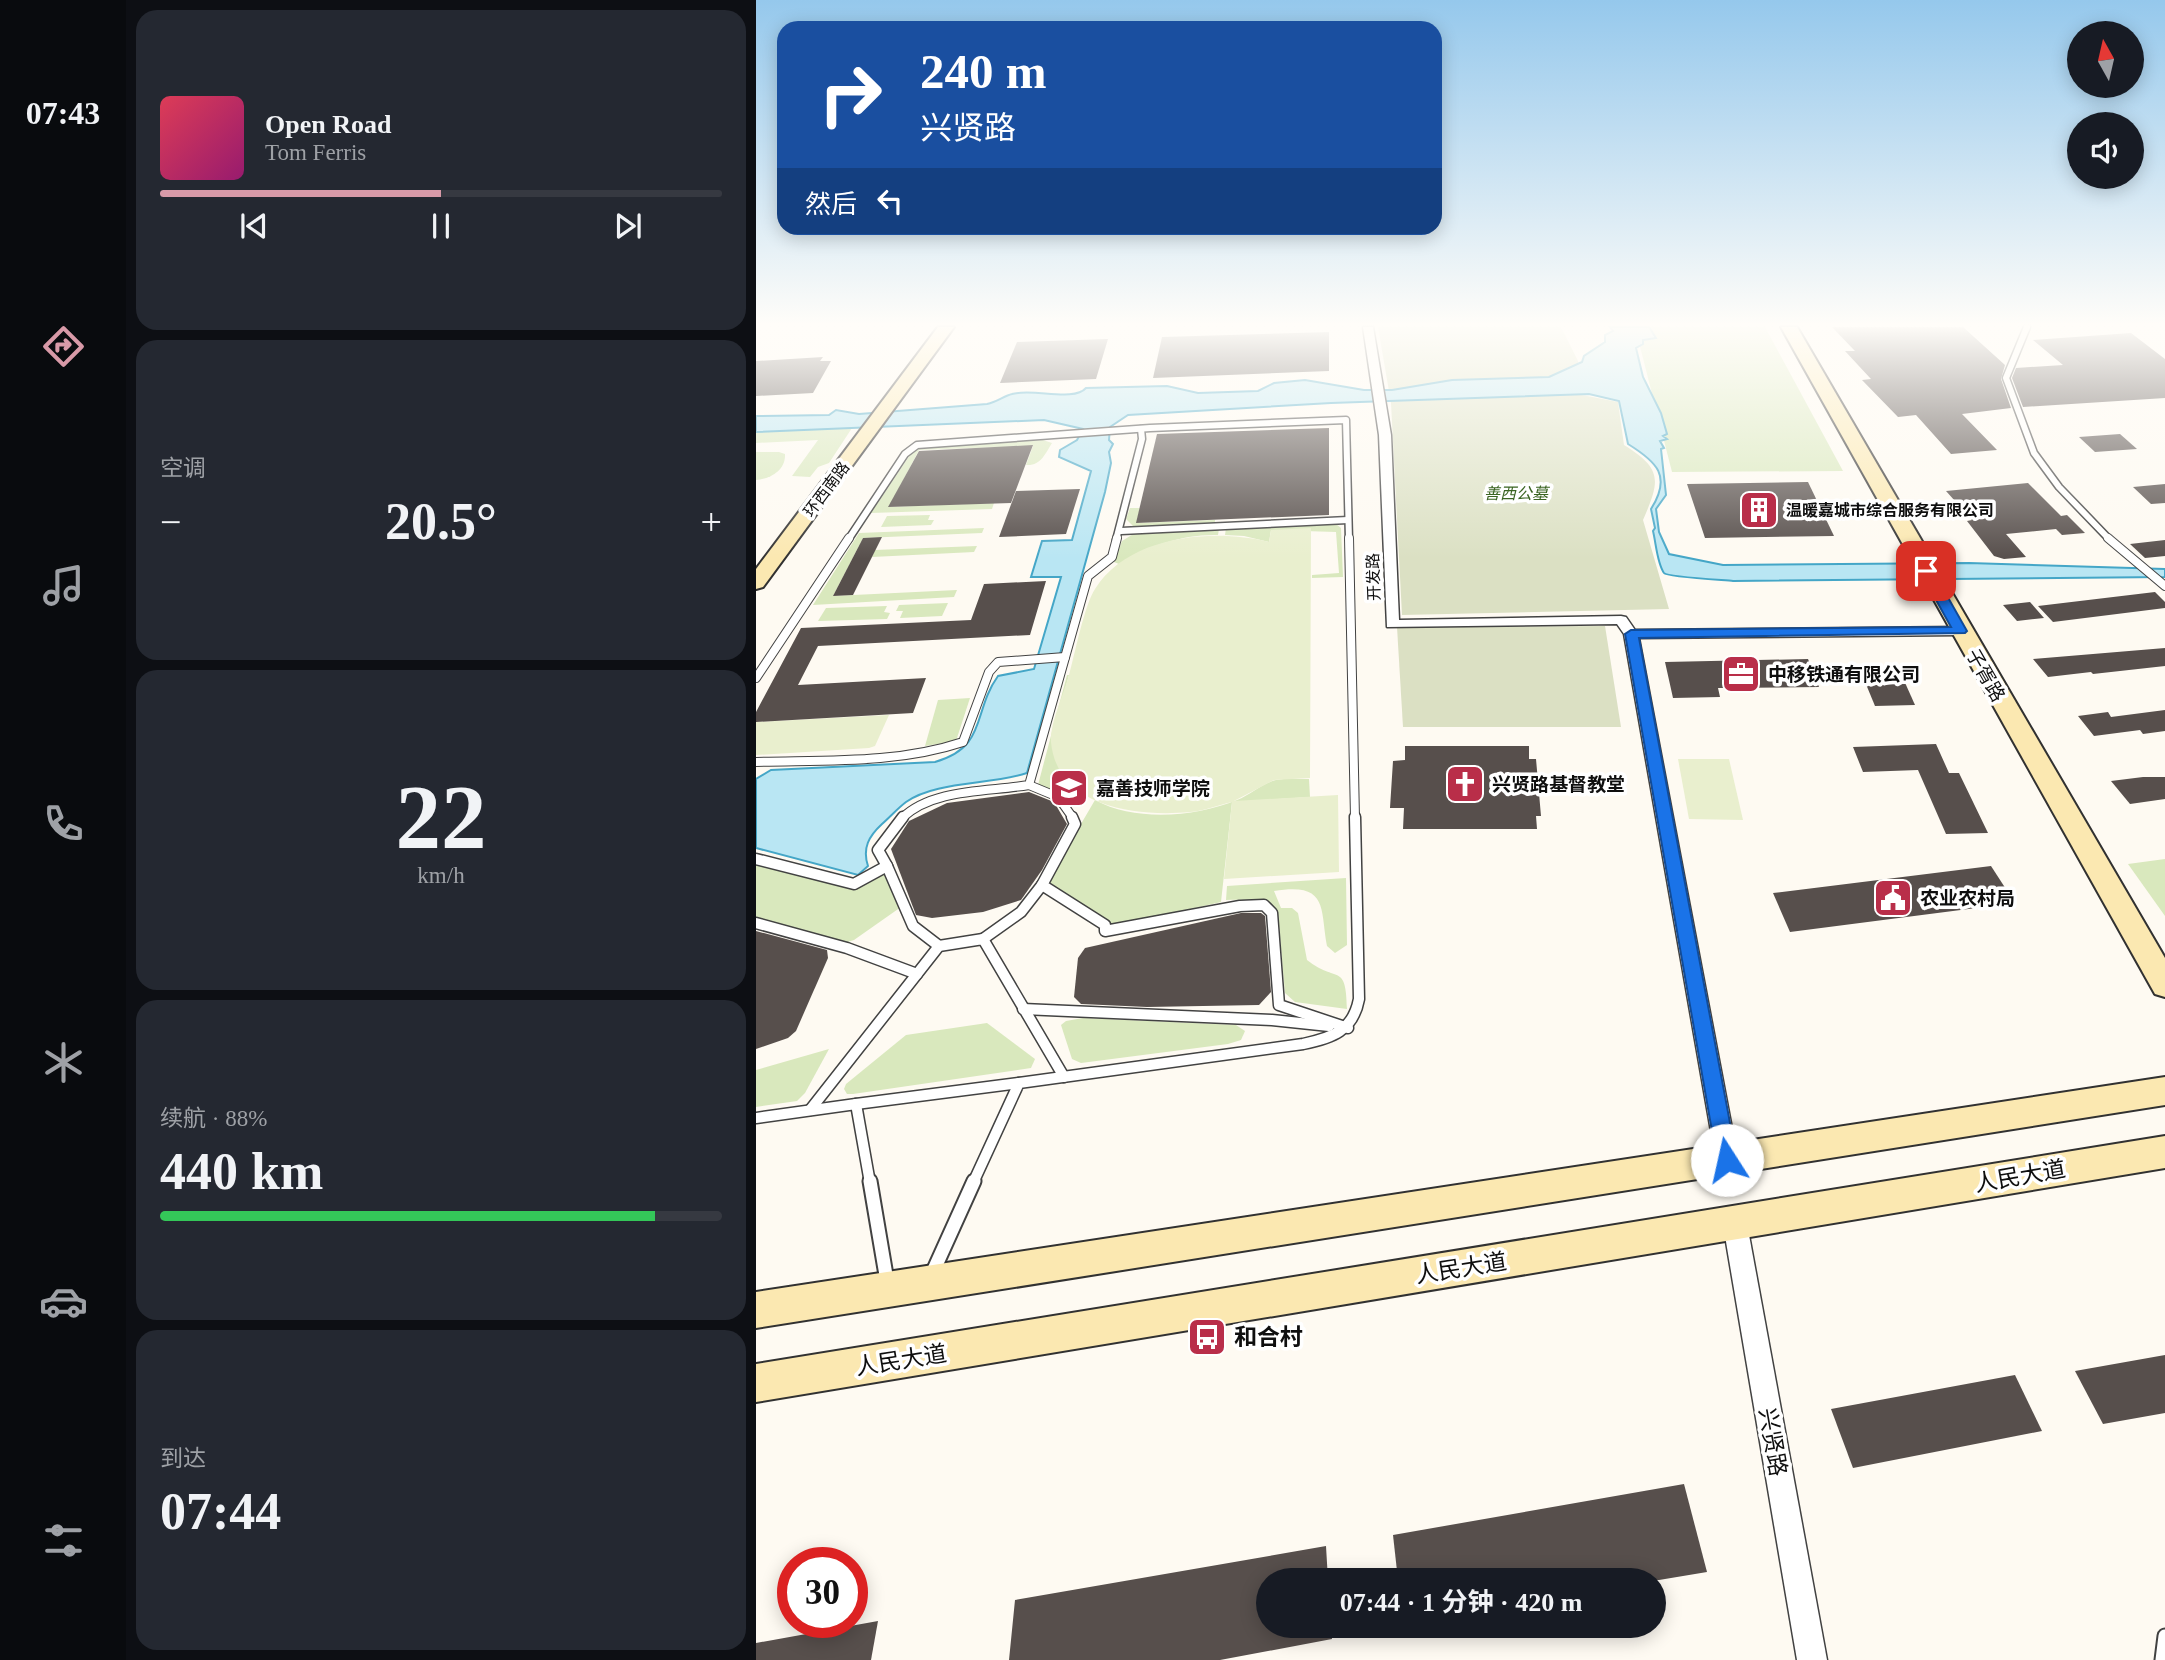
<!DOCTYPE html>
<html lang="zh">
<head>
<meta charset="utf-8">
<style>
	:root { --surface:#171b24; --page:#242831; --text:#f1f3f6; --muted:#9ea1a6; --line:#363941; --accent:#d89aa8 }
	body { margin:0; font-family:"Times New Roman","Noto Sans SC",serif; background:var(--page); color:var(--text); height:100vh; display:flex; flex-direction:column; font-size:26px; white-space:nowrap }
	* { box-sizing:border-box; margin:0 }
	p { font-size:23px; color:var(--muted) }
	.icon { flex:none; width:38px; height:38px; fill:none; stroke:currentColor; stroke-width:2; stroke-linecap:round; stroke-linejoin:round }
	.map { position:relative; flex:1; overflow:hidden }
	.side { display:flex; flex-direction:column; gap:10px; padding:10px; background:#0d0f14; width:630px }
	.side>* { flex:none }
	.top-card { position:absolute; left:21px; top:21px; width:665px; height:214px; border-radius:21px; box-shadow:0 4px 18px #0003; background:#1a4fa0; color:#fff; overflow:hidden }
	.needle { width:46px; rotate:352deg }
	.buttons { position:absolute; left:1311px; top:21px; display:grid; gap:14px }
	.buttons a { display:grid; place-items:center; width:77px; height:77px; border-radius:50%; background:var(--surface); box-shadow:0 4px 18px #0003; font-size:35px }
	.speed { position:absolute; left:21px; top:1547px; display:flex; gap:14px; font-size:35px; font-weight:700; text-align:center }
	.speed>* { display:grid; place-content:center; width:91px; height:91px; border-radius:50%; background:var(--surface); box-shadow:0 4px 18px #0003; line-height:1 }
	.speed .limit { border:10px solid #d22; background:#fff; color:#111 }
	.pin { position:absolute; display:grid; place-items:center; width:60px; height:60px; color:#fff; margin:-30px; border-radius:14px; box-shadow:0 4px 10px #0006 }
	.me { position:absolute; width:77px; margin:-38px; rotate:350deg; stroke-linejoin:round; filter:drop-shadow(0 0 5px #0008) }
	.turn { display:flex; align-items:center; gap:24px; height:147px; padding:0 28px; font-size:32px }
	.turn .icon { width:91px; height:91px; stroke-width:2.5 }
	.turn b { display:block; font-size:49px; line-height:60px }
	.then { display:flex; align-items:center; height:66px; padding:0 28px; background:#0003; gap:14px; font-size:26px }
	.big { font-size:52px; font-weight:700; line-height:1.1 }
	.side .widget { flex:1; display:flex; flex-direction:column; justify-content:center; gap:10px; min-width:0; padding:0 24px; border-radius:21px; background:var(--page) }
	.side .dial { align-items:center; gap:0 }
	.dial b { font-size:91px; line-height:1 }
	.song { display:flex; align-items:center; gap:21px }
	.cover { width:84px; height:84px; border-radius:10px; background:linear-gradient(135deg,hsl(350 70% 55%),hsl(320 70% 35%)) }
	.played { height:7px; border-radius:4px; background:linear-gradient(90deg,var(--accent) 50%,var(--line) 50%) }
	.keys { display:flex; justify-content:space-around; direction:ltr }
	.heat { display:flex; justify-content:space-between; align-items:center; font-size:38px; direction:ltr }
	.charge { height:10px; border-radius:5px; background:linear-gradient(90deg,#34c759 88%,var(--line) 0) }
	.trip { position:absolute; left:500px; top:1568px; width:410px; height:70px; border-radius:35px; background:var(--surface); box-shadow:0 4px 18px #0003; font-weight:700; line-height:70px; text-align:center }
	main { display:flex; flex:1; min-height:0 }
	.menu { display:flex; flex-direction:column; width:126px; justify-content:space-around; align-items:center; background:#090b0e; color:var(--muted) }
	.menu .icon { width:49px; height:49px }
	.menu .on { color:var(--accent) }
	.menu b { font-size:32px; color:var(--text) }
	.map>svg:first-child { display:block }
	.green { fill:#d9e8bd }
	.cemetery { fill:#dbe0c3 }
	.pitch { fill:#e9efce }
	.water { fill:#b9e6f3; stroke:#44a6c7; stroke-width:2 }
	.building { fill:#574f4c }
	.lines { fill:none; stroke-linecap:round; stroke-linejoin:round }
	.lane-far3-casing { stroke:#424242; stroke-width:9 }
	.lane-far2-casing { stroke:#424242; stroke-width:10 }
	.lane-far1-casing { stroke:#424242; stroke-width:13 }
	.lane-casing { stroke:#424242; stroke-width:17 }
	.street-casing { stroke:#424242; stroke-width:3 }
	.secondary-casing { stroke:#313131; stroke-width:4 }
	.lane-far3 { stroke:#fff; stroke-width:6 }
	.lane-far2 { stroke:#fff; stroke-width:8 }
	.lane-far1 { stroke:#fff; stroke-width:10 }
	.lane { stroke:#fff; stroke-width:13 }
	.street { fill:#fff; fill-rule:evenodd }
	.secondary { fill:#fbe8b1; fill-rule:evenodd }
	.route { fill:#1a73e8; stroke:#114b97; stroke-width:2 }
	.labels { text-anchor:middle; stroke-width:7; stroke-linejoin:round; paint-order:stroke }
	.far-street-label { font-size:16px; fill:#0f0f0f; stroke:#fff }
	.far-park-label { font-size:16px; font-style:italic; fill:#3a6422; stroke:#fff }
	.far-poi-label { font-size:16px; font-weight:bold; fill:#0f0f0f; stroke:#fff; text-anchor:start }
	.poi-label { font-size:19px; font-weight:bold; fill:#0f0f0f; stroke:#fff; text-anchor:start }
	.street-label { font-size:19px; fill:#0f0f0f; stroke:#fff }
	.near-street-label { font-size:23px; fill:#0f0f0f; stroke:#fff }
	.near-poi-label { font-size:23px; font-weight:bold; fill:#0f0f0f; stroke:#fff; text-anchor:start }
</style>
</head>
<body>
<main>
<nav class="menu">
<b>07:43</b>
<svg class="icon on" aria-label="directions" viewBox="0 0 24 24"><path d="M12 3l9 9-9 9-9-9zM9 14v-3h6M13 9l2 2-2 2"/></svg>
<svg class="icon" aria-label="music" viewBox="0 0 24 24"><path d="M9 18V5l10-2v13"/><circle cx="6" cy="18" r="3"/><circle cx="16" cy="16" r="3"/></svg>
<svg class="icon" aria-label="phone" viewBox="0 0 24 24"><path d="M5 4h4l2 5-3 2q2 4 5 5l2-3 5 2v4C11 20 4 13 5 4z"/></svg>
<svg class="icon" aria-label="climate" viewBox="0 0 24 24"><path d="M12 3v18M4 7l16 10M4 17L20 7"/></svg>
<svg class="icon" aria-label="car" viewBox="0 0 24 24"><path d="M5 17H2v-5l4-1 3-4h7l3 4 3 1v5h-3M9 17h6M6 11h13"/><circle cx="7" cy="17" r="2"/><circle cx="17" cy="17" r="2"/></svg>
<svg class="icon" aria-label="filters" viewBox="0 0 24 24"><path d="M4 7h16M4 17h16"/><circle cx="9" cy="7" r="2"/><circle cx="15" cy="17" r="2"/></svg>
</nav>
<section class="side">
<div class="widget">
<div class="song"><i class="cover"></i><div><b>Open Road</b><p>Tom Ferris</p></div></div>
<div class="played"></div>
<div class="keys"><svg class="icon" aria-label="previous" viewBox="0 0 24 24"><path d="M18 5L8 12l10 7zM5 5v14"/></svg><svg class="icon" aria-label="pause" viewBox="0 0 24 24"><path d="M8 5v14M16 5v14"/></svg><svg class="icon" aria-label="next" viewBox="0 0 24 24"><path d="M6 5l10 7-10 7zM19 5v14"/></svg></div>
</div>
<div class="widget"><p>空调</p>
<div class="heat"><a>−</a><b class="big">20.5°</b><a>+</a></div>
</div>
<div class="widget dial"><b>22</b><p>km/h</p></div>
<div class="widget"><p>续航 · 88%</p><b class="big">440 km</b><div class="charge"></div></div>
<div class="widget"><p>到达</p><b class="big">07:44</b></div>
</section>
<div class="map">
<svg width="1409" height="1660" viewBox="0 0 1409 1660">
	<rect width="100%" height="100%" fill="#fefaf2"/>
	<g class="green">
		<path d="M879,327H1009L1087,471L916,472Z"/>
		<path d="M96,428L73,463L62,467L54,477L36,476L62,440L0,443V432Z"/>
		<path d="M287,440L296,443C289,454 285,466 270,465L277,446L163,450L133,507L238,503L236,509L115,513L160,446Z"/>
		<path d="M23,452L29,454C30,470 14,479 0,480V452Z"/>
		<path d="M374,508H384L381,523L459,520V525L378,527L370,519Z"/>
		<path d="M174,515L172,520H178L175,525L125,527L131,516Z"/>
		<path d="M580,524L585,528L587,577L556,578V575L583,573L580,532L515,530L513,542L488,536L469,535L470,528Z"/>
		<path d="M228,528L226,533L107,538L77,596L201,590L198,597L57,605L103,533Z"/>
		<path d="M463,529L462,535C427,534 392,546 363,564L358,562L366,541L379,533Z"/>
		<path d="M221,546L218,552L116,557L119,550Z"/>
		<path d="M192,603L186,616L144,618L147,611H140L143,605Z"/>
		<path d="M131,606L128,612L134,613L131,619L62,621L70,608Z"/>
		<path d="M311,675H313L295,739L319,789L331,795L326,802L315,806L297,791L282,785Z"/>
		<path d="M214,698L200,741L169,746L182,700Z"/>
		<path d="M553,779L554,797L476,802L465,902L356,927L291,882L339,800C379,822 440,817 481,800C494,795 507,783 520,780C530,778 542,779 553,779Z"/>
		<path d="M1409,859V916L1372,864Z"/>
		<path d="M0,863L97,888L108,885L127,871L145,907L98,940L85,944L0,920Z"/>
		<path d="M590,878L591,945L579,953L571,946C564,909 573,882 518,891L525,908H536L542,913L551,960C581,984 590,961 591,1009L539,1002L529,993L522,915C507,900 491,899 470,900L471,886Z"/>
		<path d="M327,1018L480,1025L489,1031L485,1040L472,1044L325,1063L316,1059L305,1025L310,1021Z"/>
		<path d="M231,1023L279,1059L275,1068L97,1094H91L88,1089L90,1084L150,1035Z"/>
		<path d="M73,1049L49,1093L41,1101L0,1107V1070Z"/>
	</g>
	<g class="cemetery">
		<path d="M622,327H805L822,361L826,395L862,402L868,445C907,469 904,481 887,520L913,609L646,615L635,403Z"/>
		<path d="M849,626L865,727H647L641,627Z"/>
	</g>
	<g class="pitch">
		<path d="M555,528L554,778L518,780L478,801L582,795L583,872L468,879L476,802C462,805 448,811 434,812C382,817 301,808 295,742C294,722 308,694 313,675C319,654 328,606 339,589C373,535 458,528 513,542L515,530Z"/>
		<path d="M133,715L119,746L113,748L0,755V722Z"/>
		<path d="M922,759H973L987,820L933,819Z"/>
	</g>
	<path class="water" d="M854,327H893L900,338L887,340V344L880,348L887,377L905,413L911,434L907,436L911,439L904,441L908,448L905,449L910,495L900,509L903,532L913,554L967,565L1213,563L1409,569V577L977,581C967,580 911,577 908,573C901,563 900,543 897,531L899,528L895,509C916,476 901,462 872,444L863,401L833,394L575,403L372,415L354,427L353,440L357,444L353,452L355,463L349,492L271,773C235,785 179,781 150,802C142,808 134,817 126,824C113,836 106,848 112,866L102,875L0,848V779L15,770L179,762C232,747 216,712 242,676L278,669L305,577H275L286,541L316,540L335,471L303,457L304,450L321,440L327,429L288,420L0,432V416L73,415L80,410L103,414L231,404C241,402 248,396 256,394C277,388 318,402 330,388L411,386L442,393L502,391L518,383L549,380L608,390H636L696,380L793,377L826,362L828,356L849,342V335L857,331Z"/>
	<g class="building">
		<path d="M1076,327H1207L1249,365L1245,379L1255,408L1206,414L1241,450L1195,454L1160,415L1142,417L1106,380L1115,379L1089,351H1099Z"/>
		<path d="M573,332V371L397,378L406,337Z"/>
		<path d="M1375,333L1409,359V398L1267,407L1256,378L1260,368L1307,365L1277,340Z"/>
		<path d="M352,339L340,379L244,383L261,342Z"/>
		<path d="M67,357L64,361H75L57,393L0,396V361Z"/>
		<path d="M573,428V515L380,523L401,434Z"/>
		<path d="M1364,434L1381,449L1339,452L1323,437Z"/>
		<path d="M277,445L255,503L132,507L163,451Z"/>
		<path d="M1052,482L1078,536L949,538L931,484Z"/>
		<path d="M1272,483L1305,516L1311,515L1329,533L1306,535L1300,529L1250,534L1270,557L1248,559L1238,556L1211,521L1216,520L1190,491Z"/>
		<path d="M1409,484V503L1395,504L1377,487Z"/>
		<path d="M324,489L310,534L243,537L260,491Z"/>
		<path d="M126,537L97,595L77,596L107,538Z"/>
		<path d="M1409,540V556L1389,558L1374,544Z"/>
		<path d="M290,581L274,635L62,646L42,685L170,678L157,713L0,722V712L45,628L215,620L228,584Z"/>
		<path d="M1399,592L1409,602V608L1297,622L1282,606Z"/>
		<path d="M1274,602L1288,618L1261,621L1247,605Z"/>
		<path d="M1409,648V666L1337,674L1335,672L1292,677L1277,659Z"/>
		<path d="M1052,659L1063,687L962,688L964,697L917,698L909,662Z"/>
		<path d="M1146,676L1159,705L1119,706L1107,677Z"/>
		<path d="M1409,710V731L1387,734L1384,730L1338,736L1322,716L1352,712L1355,717Z"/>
		<path d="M1180,744L1193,773H1203L1232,833L1190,834L1162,770L1107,772L1097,747Z"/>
		<path d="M649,746H773V759H780L785,816H780L781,829H647L648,808H634L637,761L649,760Z"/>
		<path d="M1387,777H1409V799L1374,804L1355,781Z"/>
		<path d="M273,792L298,802L311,824L286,870L265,900L227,912L176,918L160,915L135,849L153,821L191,803Z"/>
		<path d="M1235,866L1259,903L1034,932L1017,893Z"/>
		<path d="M485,913H505L509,916L515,992L503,1005L391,1007L325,1004L318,997L322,958L329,948Z"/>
		<path d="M0,931L71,950L72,958L40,1031L32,1038L0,1049Z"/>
		<path d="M1409,1355V1413L1347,1424L1319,1371Z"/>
		<path d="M1259,1375L1286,1431L1097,1468L1075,1409Z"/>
		<path d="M928,1484L951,1572L903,1580H642L637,1535Z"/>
		<path d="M570,1546L572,1580H513V1626H575L576,1639L464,1660H253L259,1600Z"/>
		<path d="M122,1621L115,1660H0V1643Z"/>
	</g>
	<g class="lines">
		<defs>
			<g id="lane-far3">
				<path d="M1271,327L1250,378L1278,453L1303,487L1354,540"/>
				<path d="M365,531L592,520"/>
				<path d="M92,540L149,454L161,445L394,428L590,420L593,540"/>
				<path d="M360,540L386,439L385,429"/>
			</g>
			<g id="lane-far2">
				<path d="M593,538L599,818"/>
				<path d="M1352,538L1409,586"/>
				<path d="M0,678L93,538"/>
				<path d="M0,762C69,760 141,764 207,742L233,672L242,662L309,657"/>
				<path d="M273,785L302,797L317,818"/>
				<path d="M146,818C177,788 233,792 273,785L332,576L356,557L361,538"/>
			</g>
			<g id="lane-far1">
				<path d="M316,817L319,824L286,885L349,925V931L484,906L508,905L516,913L523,1005L592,1028"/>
				<path d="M0,859L98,884L131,866L122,850L147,817"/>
				<path d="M131,866L157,926L183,946"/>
				<path d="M0,923L91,948L161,974"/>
				<path d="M227,939L265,912L286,885"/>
				<path d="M267,1009L516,1020L573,1026"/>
				<path d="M100,1104L263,1083"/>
				<path d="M54,1110L183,946L227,939L308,1077"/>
				<path d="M0,1118L100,1104L114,1183"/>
				<path d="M217,1183L263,1083L547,1044C576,1038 597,1031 603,999L599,817"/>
			</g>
			<g id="lane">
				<path d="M114,1181L131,1281"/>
				<path d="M176,1274L218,1181"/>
				<path d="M1406,1660L1409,1636"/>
			</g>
			<g id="street">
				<path d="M607,327H617L635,435L643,620L865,616L870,617L879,630L1204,627L1211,631L1204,635L883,638L982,1160L979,1167L971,1170L963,1167L960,1160L868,634L861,624L631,627L623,435Z"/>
				<path d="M979,1213L987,1216L991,1224L1071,1660H1041L967,1224L971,1216Z"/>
			</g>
			<g id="secondary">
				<path d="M182,327H198L7,587L0,589V569Z"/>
				<path d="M1025,327H1041L1409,958V997L1399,994Z"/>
				<path d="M1409,1077V1105L0,1328V1292Z"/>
				<path d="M1409,1136V1168L0,1402V1364Z"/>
			</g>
		</defs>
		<use href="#lane-far3" class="lane-far3-casing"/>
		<use href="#lane-far2" class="lane-far2-casing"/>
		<use href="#lane-far1" class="lane-far1-casing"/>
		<use href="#lane" class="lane-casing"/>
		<use href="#street" class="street-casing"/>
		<use href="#secondary" class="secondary-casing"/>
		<use href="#lane-far3" class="lane-far3"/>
		<use href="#lane-far2" class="lane-far2"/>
		<use href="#lane-far1" class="lane-far1"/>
		<use href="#lane" class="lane"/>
		<use href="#street" class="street"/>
		<use href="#secondary" class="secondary"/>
	</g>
	<linearGradient id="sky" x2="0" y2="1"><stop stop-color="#95c8ec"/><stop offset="0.58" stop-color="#fffdf9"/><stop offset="1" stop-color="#fffdf9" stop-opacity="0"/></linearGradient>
	<rect width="1409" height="559" fill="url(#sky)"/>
	<path class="route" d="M1166,568L1177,571L1211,631L1209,633L883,638L981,1160L978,1166L971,1169L964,1166L961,1160L869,634L875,630L1195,627L1164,571Z"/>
	<defs>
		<symbol id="building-square" viewBox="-11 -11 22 22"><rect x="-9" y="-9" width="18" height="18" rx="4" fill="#b92e49" stroke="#fff"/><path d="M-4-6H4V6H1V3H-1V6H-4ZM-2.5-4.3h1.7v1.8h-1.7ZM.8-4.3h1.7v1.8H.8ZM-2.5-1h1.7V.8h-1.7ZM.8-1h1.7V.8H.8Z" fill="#fff"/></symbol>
		<symbol id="office-square" viewBox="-11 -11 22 22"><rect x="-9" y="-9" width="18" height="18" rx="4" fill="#b92e49" stroke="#fff"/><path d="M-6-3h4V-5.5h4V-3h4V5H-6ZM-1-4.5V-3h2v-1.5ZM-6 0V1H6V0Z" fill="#fff"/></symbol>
		<symbol id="church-square" viewBox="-11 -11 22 22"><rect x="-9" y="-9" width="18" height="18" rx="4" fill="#b92e49" stroke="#fff"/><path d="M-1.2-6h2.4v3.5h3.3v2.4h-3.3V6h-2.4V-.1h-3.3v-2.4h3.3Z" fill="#fff"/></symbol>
		<symbol id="university-square" viewBox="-11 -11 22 22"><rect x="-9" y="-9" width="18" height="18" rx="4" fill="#b92e49" stroke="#fff"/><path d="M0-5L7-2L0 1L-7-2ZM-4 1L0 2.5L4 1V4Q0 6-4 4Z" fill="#fff"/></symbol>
		<symbol id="civic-square" viewBox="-11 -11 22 22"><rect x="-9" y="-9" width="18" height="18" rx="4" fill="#b92e49" stroke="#fff"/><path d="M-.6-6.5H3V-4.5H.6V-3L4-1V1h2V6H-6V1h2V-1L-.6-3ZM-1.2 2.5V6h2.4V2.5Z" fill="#fff"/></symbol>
		<symbol id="bus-square" viewBox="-11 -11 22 22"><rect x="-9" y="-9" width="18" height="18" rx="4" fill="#b92e49" stroke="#fff"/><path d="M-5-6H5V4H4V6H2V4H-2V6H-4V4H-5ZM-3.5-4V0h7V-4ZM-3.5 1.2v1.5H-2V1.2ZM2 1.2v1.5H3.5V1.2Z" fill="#fff"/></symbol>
	</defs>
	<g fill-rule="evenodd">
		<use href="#building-square" x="981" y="488" width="44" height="44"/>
		<use href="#office-square" x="963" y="652" width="44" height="44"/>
		<use href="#church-square" x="687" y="762" width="44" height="44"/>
		<use href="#university-square" x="291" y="766" width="44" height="44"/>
		<use href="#civic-square" x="1115" y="876" width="44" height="44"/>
		<use href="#bus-square" x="429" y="1315" width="44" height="44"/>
	</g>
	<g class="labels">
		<g class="far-street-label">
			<text transform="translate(70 489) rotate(-53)" y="6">环西南路</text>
			<text transform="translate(617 577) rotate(-92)" y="6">开发路</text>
		</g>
		<g class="far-park-label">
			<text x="760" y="499">善西公墓</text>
		</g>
		<g class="far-poi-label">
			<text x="1030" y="516">温暖嘉城市综合服务有限公司</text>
		</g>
		<g class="poi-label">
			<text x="1012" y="681">中移铁通有限公司</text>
			<text x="736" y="791">兴贤路基督教堂</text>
			<text x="340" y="795">嘉善技师学院</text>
			<text x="1164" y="905">农业农村局</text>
		</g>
		<g class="street-label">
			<text transform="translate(1230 675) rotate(60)" y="7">子胥路</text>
		</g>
		<g class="near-street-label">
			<text transform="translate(1264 1176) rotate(-10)" y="8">人民大道</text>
			<text transform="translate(705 1268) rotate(-9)" y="8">人民大道</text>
			<text transform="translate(145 1360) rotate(-9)" y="8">人民大道</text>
			<text transform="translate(1017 1442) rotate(80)" y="8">兴贤路</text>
		</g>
		<g class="near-poi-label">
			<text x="478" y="1345">和合村</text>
		</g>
	</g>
</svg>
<div class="buttons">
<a><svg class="needle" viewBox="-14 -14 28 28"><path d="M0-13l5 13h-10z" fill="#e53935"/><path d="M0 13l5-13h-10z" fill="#9ea1a6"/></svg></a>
<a><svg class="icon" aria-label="sound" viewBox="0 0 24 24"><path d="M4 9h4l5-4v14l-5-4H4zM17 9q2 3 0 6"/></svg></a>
</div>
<div class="speed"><div class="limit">30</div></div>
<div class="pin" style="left:1170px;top:571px;background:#d93025"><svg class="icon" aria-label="arrive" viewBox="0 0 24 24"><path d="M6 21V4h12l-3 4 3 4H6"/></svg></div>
<svg class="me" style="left:971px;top:1160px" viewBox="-20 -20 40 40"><circle r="19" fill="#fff"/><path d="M0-13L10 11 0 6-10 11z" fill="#1a73e8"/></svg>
<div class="trip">07:44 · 1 分钟 · 420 m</div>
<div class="top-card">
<div class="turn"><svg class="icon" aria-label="right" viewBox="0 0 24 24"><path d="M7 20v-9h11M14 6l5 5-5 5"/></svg><div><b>240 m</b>兴贤路</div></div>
<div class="then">然后<svg class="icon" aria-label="left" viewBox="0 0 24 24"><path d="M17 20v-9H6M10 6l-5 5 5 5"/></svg></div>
</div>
</div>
</main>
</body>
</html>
